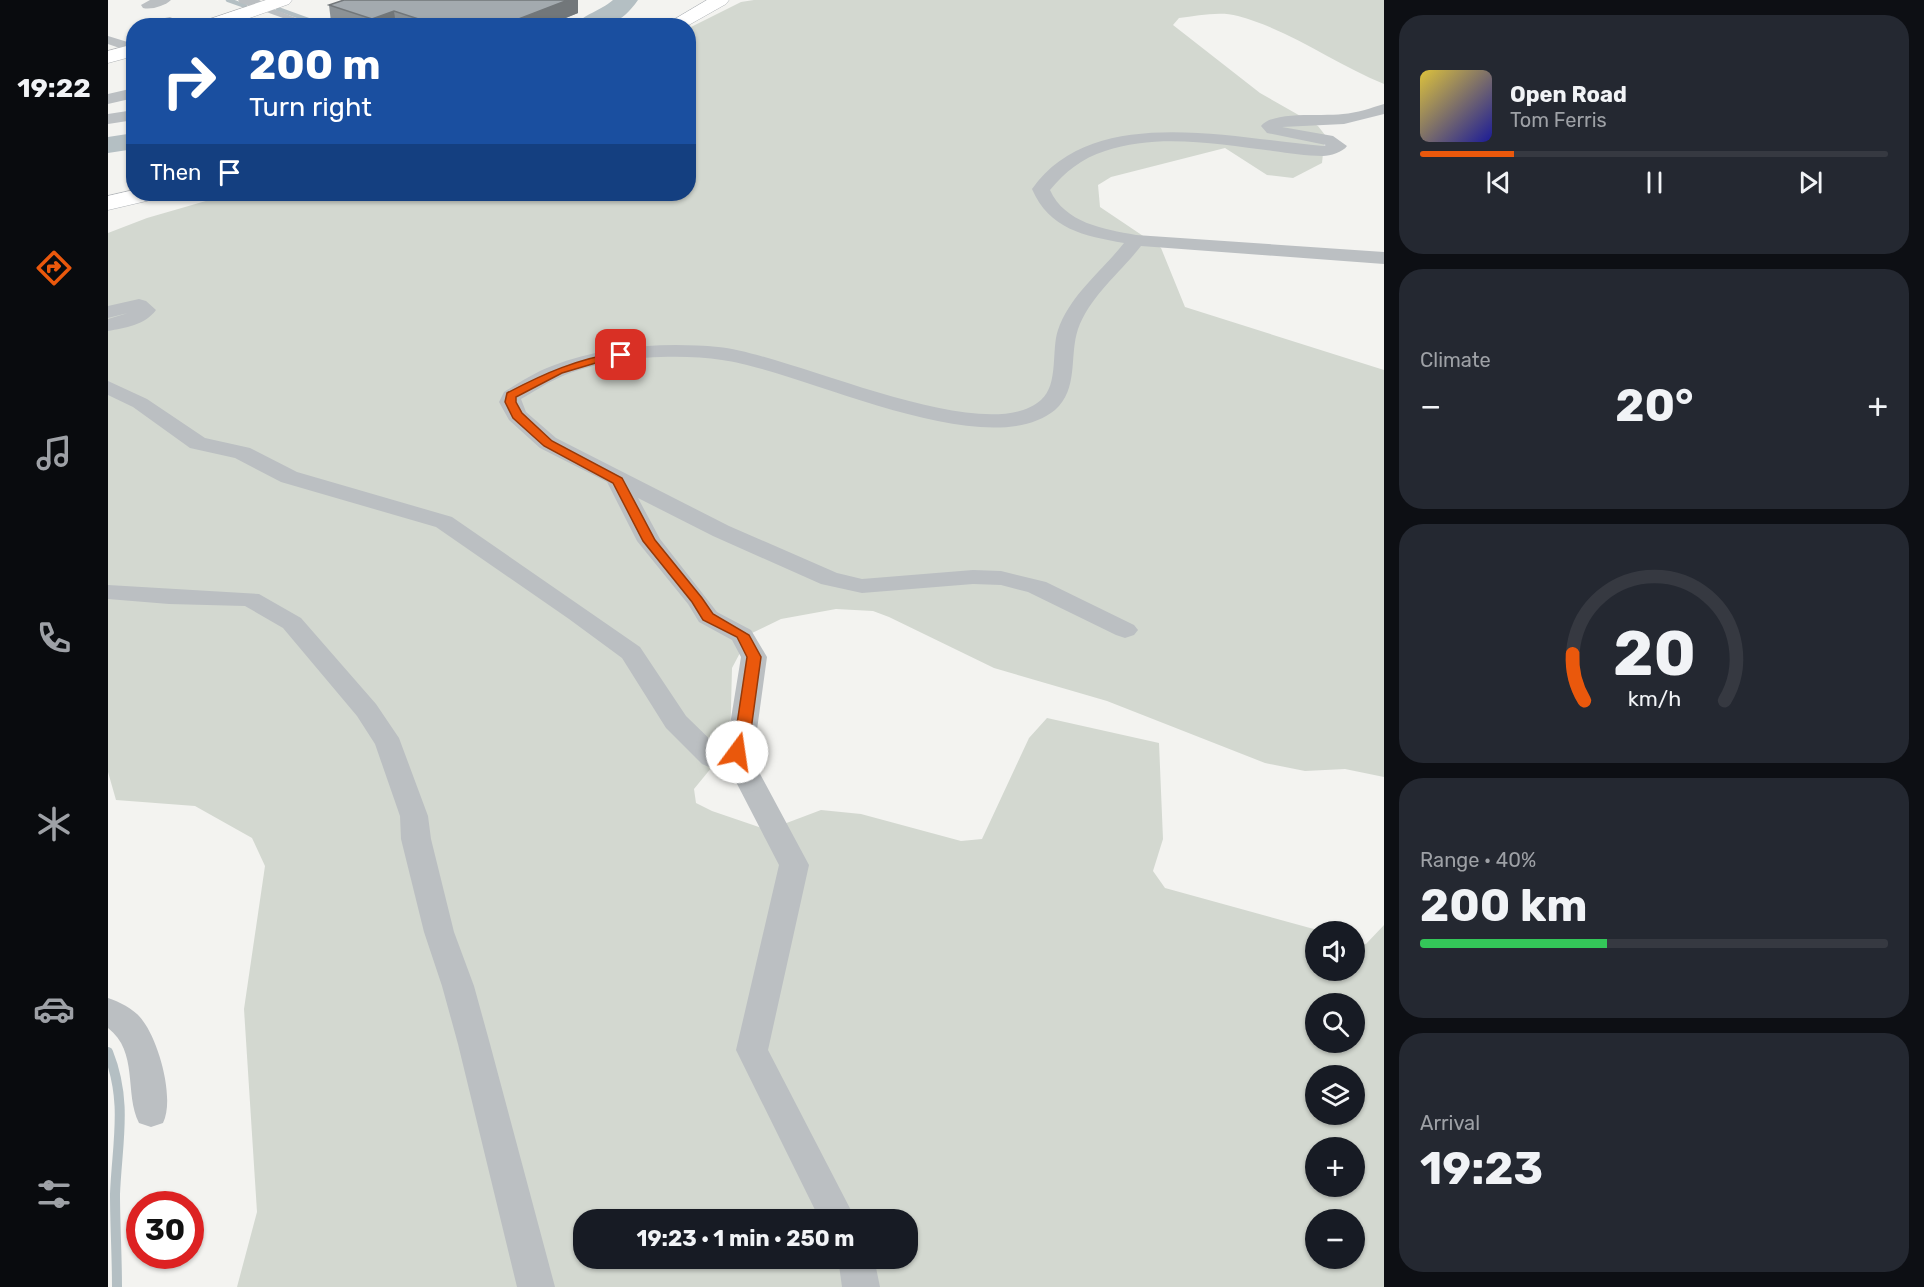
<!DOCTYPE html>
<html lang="en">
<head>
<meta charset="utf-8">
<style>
	:root { --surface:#171b24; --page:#242831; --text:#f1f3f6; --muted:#9ea1a6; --line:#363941; --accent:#ea580c }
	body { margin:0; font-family:Rubik,sans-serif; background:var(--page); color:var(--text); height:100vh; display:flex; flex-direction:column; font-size:22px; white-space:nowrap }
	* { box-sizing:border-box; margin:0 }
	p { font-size:20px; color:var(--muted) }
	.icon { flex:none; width:33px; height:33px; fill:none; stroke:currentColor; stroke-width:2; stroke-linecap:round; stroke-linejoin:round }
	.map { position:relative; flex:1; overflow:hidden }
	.drawer { display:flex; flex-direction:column; gap:15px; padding:15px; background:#0d0f14; width:540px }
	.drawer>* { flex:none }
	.banner { position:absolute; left:18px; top:18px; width:570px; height:183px; border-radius:24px; box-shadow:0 2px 4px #0004; background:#1a4fa0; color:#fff; overflow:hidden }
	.fabs { position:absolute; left:1197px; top:921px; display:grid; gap:12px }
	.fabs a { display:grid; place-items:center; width:60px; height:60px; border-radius:50%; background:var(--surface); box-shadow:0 2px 4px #0004; font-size:30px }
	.speed { position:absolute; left:18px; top:1191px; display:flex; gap:12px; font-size:30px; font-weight:700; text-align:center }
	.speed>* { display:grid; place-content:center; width:78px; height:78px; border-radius:50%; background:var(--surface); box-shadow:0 2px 4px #0004; line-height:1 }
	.speed .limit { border:9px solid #d22; background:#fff; color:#111 }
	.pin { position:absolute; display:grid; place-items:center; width:51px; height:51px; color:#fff; margin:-26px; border-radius:12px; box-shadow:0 3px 9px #0006 }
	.me { position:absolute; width:66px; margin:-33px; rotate:14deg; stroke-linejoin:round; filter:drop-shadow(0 0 4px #0008) }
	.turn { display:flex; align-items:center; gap:21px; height:126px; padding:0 24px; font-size:27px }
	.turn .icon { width:78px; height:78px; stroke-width:2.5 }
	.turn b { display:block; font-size:42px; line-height:51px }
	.then { display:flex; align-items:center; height:57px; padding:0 24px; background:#0003; gap:12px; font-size:22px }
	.big { font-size:45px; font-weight:700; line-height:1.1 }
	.drawer .card { flex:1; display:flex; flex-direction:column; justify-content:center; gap:9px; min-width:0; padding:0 21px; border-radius:24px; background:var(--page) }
	.drawer .dial { align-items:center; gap:0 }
	.dial svg { height:156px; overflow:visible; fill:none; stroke:var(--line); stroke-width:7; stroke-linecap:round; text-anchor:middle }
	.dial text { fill:var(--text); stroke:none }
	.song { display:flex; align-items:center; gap:18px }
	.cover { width:72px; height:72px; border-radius:9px; background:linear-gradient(135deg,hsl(50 70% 55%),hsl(240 70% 35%)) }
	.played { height:6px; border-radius:3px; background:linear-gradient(90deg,var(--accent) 20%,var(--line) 20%) }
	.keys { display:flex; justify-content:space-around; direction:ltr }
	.heat { display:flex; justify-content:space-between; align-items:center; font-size:33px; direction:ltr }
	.charge { height:9px; border-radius:4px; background:linear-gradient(90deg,#34c759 40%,var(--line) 0) }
	.trip { position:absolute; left:465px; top:1209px; width:345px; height:60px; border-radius:24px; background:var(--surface); box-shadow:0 2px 4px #0004; font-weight:700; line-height:60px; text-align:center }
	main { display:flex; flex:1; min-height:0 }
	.tabs { display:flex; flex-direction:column; width:108px; justify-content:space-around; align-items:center; background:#090b0e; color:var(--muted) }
	.tabs .icon { width:42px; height:42px }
	.tabs .on { color:var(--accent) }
	.tabs b { font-size:27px; color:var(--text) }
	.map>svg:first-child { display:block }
	.green { fill:#d3d8d0; fill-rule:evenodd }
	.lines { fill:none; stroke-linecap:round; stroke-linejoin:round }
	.stream-far1 { stroke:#b4bfc3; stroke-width:4.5 }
	.stream { stroke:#b4bfc3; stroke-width:10 }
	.river { fill:#b4bfc3; fill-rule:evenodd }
	.secondary-casing { stroke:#b0b4b8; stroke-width:1 }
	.highway-casing { stroke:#afb2b5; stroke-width:1 }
	.lane { fill:#bbbfc2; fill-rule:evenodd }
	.street { fill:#bbbfc2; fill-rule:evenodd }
	.secondary { fill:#fff; fill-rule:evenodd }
	.highway { fill:#fff; fill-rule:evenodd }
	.wall { fill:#8c9296 }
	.shaded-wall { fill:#72777a }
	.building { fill:#a3aaaf; stroke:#72777a; stroke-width:1.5 }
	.route { fill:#ea580c; stroke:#983908; stroke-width:1.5 }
</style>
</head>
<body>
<main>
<nav class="tabs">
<b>19:22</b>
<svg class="icon on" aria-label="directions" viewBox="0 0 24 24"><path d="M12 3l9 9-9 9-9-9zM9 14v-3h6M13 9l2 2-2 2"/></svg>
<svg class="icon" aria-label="music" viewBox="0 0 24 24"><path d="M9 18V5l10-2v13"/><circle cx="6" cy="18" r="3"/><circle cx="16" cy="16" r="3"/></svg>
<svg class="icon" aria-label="phone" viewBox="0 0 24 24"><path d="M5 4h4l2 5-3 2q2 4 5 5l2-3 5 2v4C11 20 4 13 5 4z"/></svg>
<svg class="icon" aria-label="climate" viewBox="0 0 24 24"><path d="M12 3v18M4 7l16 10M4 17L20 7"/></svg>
<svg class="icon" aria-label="car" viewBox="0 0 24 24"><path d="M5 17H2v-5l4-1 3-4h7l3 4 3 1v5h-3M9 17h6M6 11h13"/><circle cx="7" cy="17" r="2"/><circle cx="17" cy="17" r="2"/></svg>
<svg class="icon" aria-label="filters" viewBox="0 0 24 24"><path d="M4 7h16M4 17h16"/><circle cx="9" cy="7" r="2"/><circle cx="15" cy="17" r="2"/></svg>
</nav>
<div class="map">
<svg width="1276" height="1287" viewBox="0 0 1276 1287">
	<rect width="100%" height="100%" fill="#f3f3f0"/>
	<path class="green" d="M646,0H1276V84C1227,64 1182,30 1130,16C1111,11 1090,16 1071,18L1065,25L1152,93L1210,126L1217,135L1214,163L1185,178L1159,175L1117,148L1003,177L990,185L992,207L1053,248L1077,307L1276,370V777L1237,769L1197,771L1157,763L999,701L886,668L781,617L765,611L728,609L673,619L642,634L624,668L622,745L586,789L588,803L604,811L660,830L713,810L753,814L853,841L874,839L921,738L939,718L1051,743L1055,839L1045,871L1057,888L1213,931L1208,932V970H1246L1247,941L1258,944L1276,925V1287H129L149,1212L136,1009L157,866L144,838L87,806L8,800L0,772V233L39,218L122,194H580L581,28L633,2ZM1208,1004H1246V1042H1208ZM1208,1076H1246V1114H1208ZM1208,1148H1246V1186H1208ZM476,1220H800V1258H476ZM1208,1220H1246V1258H1208Z"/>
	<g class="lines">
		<g class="stream-far1">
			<path d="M120,0L137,6"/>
			<path d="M170,9L217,26"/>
		</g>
		<path class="stream" d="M0,1052C20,1102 9,1143 7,1194C7,1225 9,1256 9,1287"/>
		<g class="river">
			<path d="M505,0H530C511,27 497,26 467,26C474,15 494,10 505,0Z"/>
			<path d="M26,133V149L0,153V137Z"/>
		</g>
		<defs>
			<g id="secondary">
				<path d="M599,0H621L618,4L579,26H555Z"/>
				<path d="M26,190V194H50L47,199L0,210V196Z"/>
			</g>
			<g id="highway">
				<path d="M158,0H184L181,4L119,26H91L93,22Z"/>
				<path d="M26,44V56L0,63V51Z"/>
			</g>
		</defs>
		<use href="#secondary" class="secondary-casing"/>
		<use href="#highway" class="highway-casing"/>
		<path class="lane" d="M150,5H156L208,26H197L150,9Z"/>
		<g class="street">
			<path d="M42,0H63C57,6 43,10 35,8L33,5Z"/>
			<path d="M130,0H151L163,6L156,10L132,3Z"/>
			<path d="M62,17L81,26L57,24L55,21L57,18Z"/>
			<path d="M0,36L26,44V53L0,44Z"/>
			<path d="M26,88V98L0,104V94Z"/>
			<path d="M1276,104V114L1236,124L1174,127L1225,136L1239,146C1235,152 1222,156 1215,156C1198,156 1181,153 1165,151C1111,144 1050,133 997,151C974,158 957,172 942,190C957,223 995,229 1028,235L1276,252V264L1033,246C1012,273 982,296 970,329C961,356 971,389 947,410C878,466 696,371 614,360C568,353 500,357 457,375C442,381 427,391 413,399L418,412L448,438L621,526L729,573L754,579L865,570L893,571L938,582L1026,625L1030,630L1026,635L1017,638L1008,635L920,592L893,585L865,584L754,593L713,584L605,536L530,498L552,539L609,612L643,630L659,657L648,737L639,762L647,765L651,772L701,865L660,1050L748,1220H712L628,1050L671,865L626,778L594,764L558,728L514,658L461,619L328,527L173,482L127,458L82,448L25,407L0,395V381L39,399L97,438L142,448L189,472L344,517L532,647L578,716L615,752L620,737L633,657L624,640L591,622L580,604L529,541L499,482L432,448L401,420L391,402L396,392C411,383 427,372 444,366C494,346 556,342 610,347C684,354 877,450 933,400C951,384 943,350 950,330C962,295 994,271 1016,243C976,236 941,229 924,189C985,102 1126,139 1215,146L1218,145L1159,133L1153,126C1166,110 1215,117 1235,114C1249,113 1263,108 1276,104Z"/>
			<path d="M26,110V120L0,124V114Z"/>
			<path d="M31,299L38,301L48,310C37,325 17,328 0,331V319L20,313L0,318V306Z"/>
			<path d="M0,585L151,594L193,618L268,704L291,738L320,816L323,839L346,932L366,986L382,1044L447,1287H409L350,1044L334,986L316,932L293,839L292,816L267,744L249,716L175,628L137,606L61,604L0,599Z"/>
			<path d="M0,998C12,1002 28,1010 35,1021C51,1042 67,1099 55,1123L43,1127L31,1123C16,1093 31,1052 0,1028Z"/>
			<path d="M730,1258H766L772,1287H734Z"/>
		</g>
		<use href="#secondary" class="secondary"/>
		<use href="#highway" class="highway"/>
	</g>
	<path class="wall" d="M236,0H470V13L438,26H234L223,22L221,5Z"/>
	<g class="shaded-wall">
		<path d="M460,0H470V13L438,26H392Z"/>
		<path d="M286,11L288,26H265L264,19Z"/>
	</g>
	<path class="building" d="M236,0H460L392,26H332L286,11L264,19L221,5Z"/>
	<path class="route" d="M513,352L517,353V357L491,362L454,373L408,397V402L414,413L444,441L514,478L547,540L594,598L605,614L641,635L653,657L642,737L634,755H624L622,752L627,737L639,657L629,637L595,620L584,602L535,541L505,483L436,446L405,418L397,402L399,393C437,373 469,359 513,352Z"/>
</svg>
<div class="fabs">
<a><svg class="icon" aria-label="sound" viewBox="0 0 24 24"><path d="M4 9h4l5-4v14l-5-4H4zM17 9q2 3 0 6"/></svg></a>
<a><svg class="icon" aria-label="search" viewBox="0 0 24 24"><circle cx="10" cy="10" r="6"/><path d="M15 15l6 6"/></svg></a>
<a><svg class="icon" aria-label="layers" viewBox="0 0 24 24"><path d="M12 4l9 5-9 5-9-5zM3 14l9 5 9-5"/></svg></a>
<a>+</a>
<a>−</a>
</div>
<div class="speed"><div class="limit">30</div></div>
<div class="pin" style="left:513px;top:355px;background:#d93025"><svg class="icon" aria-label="arrive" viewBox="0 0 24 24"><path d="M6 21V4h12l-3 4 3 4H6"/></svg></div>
<svg class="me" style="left:629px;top:752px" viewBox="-20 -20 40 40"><circle r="19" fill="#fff"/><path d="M0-13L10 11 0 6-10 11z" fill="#ea580c"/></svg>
<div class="trip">19:23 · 1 min · 250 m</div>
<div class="banner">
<div class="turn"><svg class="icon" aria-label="right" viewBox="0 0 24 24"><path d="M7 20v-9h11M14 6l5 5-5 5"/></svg><div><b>200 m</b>Turn right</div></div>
<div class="then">Then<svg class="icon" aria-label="arrive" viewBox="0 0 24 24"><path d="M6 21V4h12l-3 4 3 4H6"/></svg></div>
</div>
</div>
<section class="drawer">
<div class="card">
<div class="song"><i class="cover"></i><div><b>Open Road</b><p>Tom Ferris</p></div></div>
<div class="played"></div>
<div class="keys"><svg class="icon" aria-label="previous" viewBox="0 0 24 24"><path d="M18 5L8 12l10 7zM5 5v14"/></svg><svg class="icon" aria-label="pause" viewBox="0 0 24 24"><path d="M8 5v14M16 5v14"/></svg><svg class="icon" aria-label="next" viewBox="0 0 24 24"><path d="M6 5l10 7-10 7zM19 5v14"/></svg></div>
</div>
<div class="card"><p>Climate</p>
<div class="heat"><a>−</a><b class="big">20°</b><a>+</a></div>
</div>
<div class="card dial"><svg viewBox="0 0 100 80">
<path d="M14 69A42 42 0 1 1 86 69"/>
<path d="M14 69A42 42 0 0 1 8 45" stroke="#ea580c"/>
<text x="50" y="56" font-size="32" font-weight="700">20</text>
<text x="50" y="72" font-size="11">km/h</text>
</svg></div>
<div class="card"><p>Range · 40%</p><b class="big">200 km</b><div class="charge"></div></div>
<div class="card"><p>Arrival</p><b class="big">19:23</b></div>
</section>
</main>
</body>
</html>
